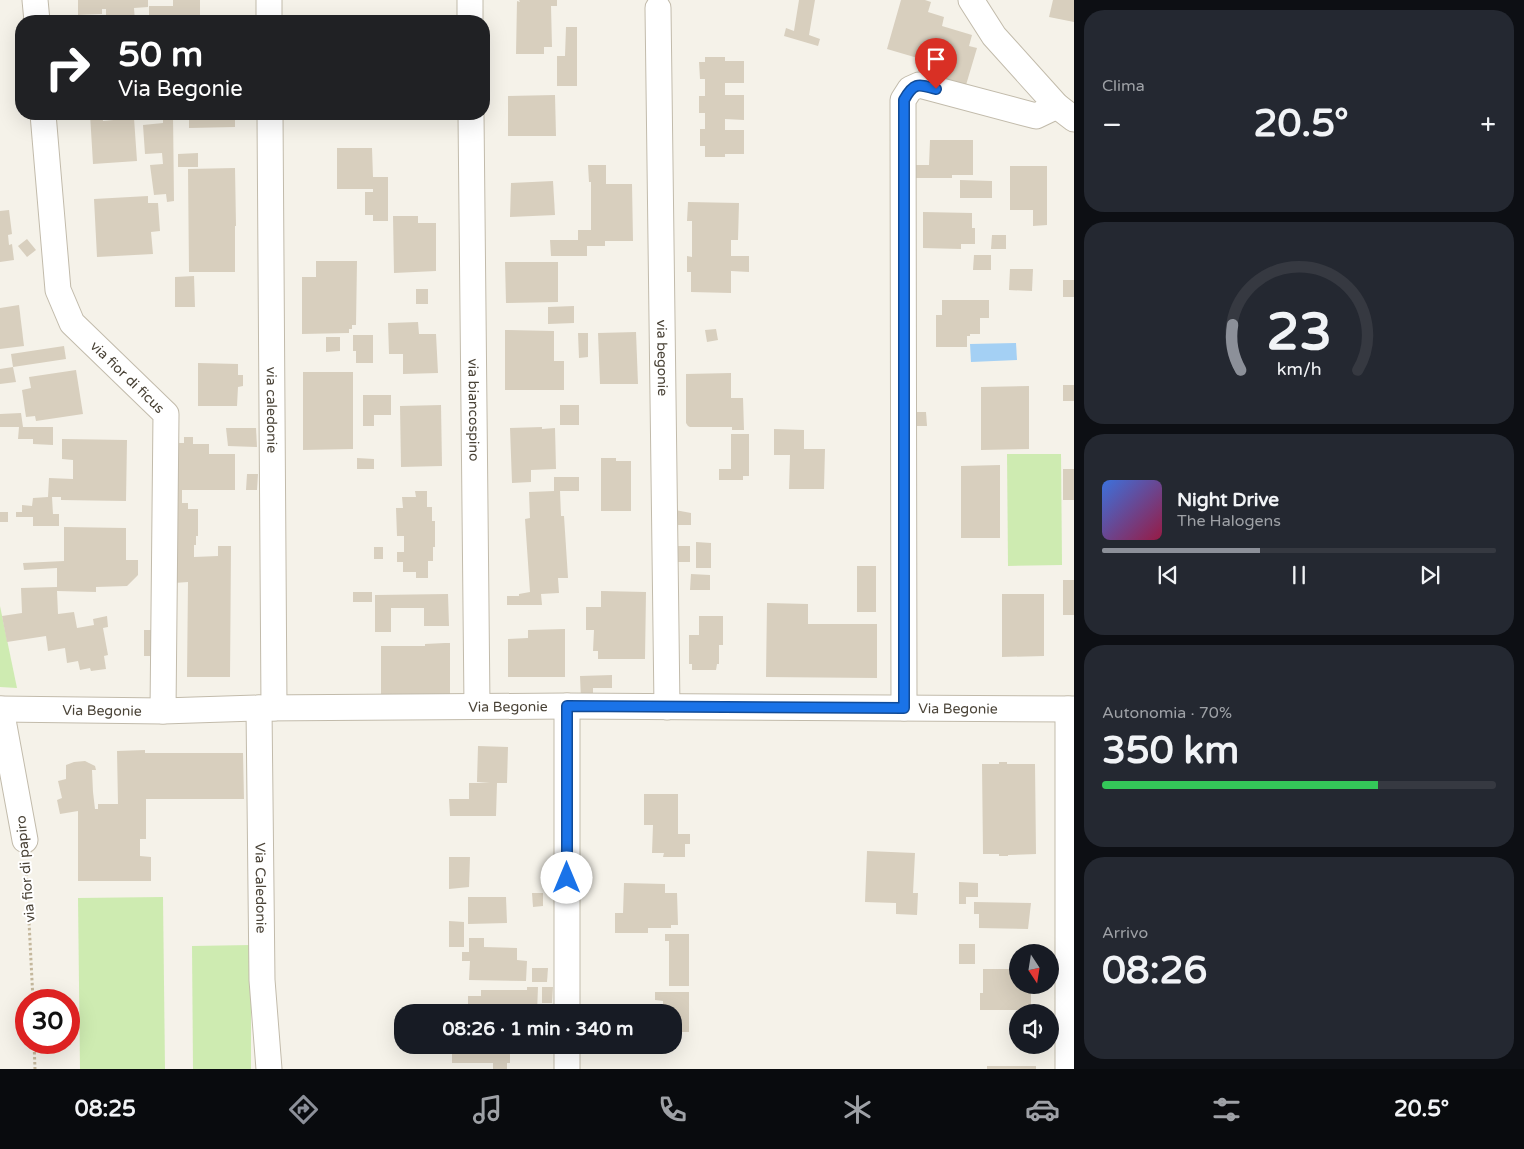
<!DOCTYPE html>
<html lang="it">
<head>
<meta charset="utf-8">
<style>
	:root { --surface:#171b24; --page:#242831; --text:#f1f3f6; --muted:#9ea1a6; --line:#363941; --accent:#8c9099 }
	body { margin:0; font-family:"Varela Round",sans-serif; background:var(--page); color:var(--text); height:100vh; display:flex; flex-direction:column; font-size:19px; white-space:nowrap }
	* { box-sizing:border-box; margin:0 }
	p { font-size:16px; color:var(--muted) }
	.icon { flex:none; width:28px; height:28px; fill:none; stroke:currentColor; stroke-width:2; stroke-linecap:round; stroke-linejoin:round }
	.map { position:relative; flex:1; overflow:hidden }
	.sheet { display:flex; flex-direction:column; gap:10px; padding:10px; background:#0d0f14; width:450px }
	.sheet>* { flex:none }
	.hud { position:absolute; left:15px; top:15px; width:475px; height:105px; border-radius:20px; box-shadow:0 5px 20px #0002; background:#202124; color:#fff; overflow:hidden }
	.needle { width:32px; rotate:168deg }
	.fabs { position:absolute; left:1009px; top:944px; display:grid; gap:10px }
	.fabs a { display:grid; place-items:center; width:50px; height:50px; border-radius:50%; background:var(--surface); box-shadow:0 5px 20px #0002; font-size:25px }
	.speed { position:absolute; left:15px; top:989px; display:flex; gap:10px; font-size:25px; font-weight:700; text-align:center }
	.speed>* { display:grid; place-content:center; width:65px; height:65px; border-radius:50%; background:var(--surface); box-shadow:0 5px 20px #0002; line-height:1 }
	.speed .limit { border:8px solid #d22; background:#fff; color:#111 }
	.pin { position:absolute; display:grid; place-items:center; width:42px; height:42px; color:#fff; margin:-51px -21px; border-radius:50% 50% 50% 0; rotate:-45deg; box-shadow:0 0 5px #0007 }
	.pin .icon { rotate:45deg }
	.me { position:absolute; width:55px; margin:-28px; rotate:0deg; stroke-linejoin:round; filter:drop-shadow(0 0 4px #0008) }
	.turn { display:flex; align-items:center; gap:18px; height:105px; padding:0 20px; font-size:22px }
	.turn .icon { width:65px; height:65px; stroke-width:2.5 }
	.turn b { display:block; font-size:35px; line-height:42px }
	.big { font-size:38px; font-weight:700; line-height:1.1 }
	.sheet .card { flex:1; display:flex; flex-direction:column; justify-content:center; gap:8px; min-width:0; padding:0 18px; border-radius:20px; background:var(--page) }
	.sheet .dial { align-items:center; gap:0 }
	.dial svg { height:130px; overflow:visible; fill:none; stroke:var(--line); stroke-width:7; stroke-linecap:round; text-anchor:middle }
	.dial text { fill:var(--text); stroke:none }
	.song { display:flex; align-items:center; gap:15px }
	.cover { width:60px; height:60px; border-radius:8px; background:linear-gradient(135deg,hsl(220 70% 55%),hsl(340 70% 35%)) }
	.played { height:5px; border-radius:2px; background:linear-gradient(90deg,var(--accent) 40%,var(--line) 40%) }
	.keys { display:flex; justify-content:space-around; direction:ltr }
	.heat { display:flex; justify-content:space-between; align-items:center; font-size:28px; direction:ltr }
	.charge { height:8px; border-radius:4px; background:linear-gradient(90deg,#34c759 70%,var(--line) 0) }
	.trip { position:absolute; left:394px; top:1004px; width:288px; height:50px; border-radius:20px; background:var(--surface); box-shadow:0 5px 20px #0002; font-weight:700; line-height:50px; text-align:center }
	.tabs { display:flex; height:80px; justify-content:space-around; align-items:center; background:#090b0e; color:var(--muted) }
	.tabs .icon { width:35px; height:35px }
	.tabs .selected { color:var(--accent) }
	.tabs b { font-size:22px; color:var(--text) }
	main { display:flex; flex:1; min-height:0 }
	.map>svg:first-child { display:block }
	.green { fill:#ceebb1 }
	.water { fill:#a4d0f4 }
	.building { fill:#d8cfbe }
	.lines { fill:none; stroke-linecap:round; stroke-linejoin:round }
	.minor-casing { stroke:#c2bbab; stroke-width:27 }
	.path { stroke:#c4b79c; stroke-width:3; stroke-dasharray:2.5 2.5; stroke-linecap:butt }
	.minor { stroke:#fff; stroke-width:25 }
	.route-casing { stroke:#114b97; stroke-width:12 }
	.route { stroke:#1a73e8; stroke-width:9 }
	.labels { text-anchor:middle; stroke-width:4; stroke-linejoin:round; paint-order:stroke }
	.street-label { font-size:14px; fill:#4a4337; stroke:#fff }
</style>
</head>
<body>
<main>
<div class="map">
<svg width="1074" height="1069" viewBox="0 0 1074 1069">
	<rect width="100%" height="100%" fill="#f5f2e9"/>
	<g class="green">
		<path d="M1007,454H1061L1062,565L1008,566Z"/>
		<path d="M0,606L17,688L0,687Z"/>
		<path d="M163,897L165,1069H80L78,898Z"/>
		<path d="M251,945V1069H193L192,946Z"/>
	</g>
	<path class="water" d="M1016,343L1017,360L971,362L970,344Z"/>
	<g class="building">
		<path d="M78,0H148V7L134,8L135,21H106V9H102V14L78,15Z"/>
		<path d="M173,0H200V21H149V6H173Z"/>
		<path d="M519,0H557V6H551L552,47H544V54H516L517,1L520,2Z"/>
		<path d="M799,0H815L809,35L820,39L818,46L784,36L786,28L794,31Z"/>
		<path d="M901,0H925L931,2L928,12L944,17L942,26L972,35L969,46L977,48L966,85L918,71L921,59L887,49Z"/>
		<path d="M1053,0H1074V22L1049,17Z"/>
		<path d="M566,27H577V86H557V56H565Z"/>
		<path d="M705,57H725V61H744V83H725V95H744V120L725,119V130H744V154H725V157H705V146H700V129H705V113H699V96H705V79H700L699,62H705Z"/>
		<path d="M555,95L556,136H508V96Z"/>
		<path d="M90,114H102L103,121L134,118L137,161L93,164Z"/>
		<path d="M163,114H173L174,201L167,202L166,194L154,195L150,165L163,164L162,153L145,154L143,125L163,123Z"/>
		<path d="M189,114H235V127L189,128Z"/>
		<path d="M930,140H973V175H952V178H916V165H929Z"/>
		<path d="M337,148H372L373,177H388V221H373V215H365V192H373V189H337Z"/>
		<path d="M198,153V167H178V154Z"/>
		<path d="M588,165H606V184H632L633,241H605V246H587V256H551L550,240H578V230H591V182H589Z"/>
		<path d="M1010,166H1047V225L1033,226V210H1010Z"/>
		<path d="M235,168L236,226H235V272H189L188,169Z"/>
		<path d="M960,180L992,181V198H960Z"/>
		<path d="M553,181L555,215L510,217L511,183Z"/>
		<path d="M148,196V203H158L160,231L151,232L153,254L97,257L94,199Z"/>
		<path d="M688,202L739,203L738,240H731V256H749V272L731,271V293L691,292V272H687V256L692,257V221H687Z"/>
		<path d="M9,210L12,234L8,235L9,245L12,244L14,260L0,262V211Z"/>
		<path d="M923,212L972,213V228H975V244H961V249L923,248Z"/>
		<path d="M393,216H418V223H436V271L394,273Z"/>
		<path d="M992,235H1006V249H991Z"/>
		<path d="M27,239L36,250L27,257L18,246Z"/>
		<path d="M974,255H991V270H973Z"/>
		<path d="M316,261H357L356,325H352V329H349V333L302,334V277H316Z"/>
		<path d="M505,262H558V302L506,303Z"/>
		<path d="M1010,269H1033L1032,291L1009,290Z"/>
		<path d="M194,276L195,307H175V277Z"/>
		<rect x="1063" y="280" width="11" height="17"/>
		<rect x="416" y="289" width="12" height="15"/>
		<path d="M942,300H989V318H980V334H970V336H967V347H936V315H942Z"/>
		<path d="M19,305L24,346L0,349V308Z"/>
		<path d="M574,306V323L548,324V307Z"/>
		<path d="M418,322L419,334H436L438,373L403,374V354H389L388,323Z"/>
		<path d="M716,329L718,340L707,342L705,330Z"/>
		<path d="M505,330L554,331V361H564V390H505Z"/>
		<path d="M636,332L638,384H600L598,333Z"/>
		<path d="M578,333H588V357L579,358Z"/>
		<path d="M353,335H373V363H356V351H353Z"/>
		<path d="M326,337H340V351L326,352Z"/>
		<path d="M64,346L66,359L13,367L16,382L0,384V369L13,367L11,354Z"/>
		<path d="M198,363L238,364V375H243V386L238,387L237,406H198Z"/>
		<path d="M76,370L83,414L36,421L35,416L26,417L22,390L31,388L29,377Z"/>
		<path d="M303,372H353V449L303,450Z"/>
		<path d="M731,373V398H743L744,430H732V427H690L688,426L686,423V374Z"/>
		<rect x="1063" y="385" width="11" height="16"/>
		<path d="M1029,386V449L981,450V387Z"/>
		<path d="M363,395H391V415H374V426H363Z"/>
		<path d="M441,405L442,466L401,467L400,406Z"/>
		<rect x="560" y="405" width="19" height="20"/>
		<path d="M914,412H926L927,426H914Z"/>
		<path d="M21,413L23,427H53V445L33,444V439H18L19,427H0V414Z"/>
		<path d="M542,427V429L555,428L556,469L531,470V482L512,483L510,428Z"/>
		<path d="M226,428H256L257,447L228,446Z"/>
		<path d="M774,429L804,430V449H825L824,489H789L790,455H774Z"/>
		<path d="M731,434H749V476H743V480H719V469H731Z"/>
		<path d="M184,437H193V444H209V454H235V490H182V503H188V509H198V536H196V545H194V557L218,556V546H231L230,677H187L188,582L174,583L175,443H184Z"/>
		<path d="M62,439L127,440L126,501L61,500V497H52L53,514H59V526H33V517H16V512H22V505L32,506L33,498L48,497L49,478L73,479V460L62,459Z"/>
		<path d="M357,458L374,459V469H357Z"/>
		<path d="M601,458H616V461H631V511H601Z"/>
		<path d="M1000,465V538H961V466Z"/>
		<rect x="1063" y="469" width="11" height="31"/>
		<path d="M247,474H258L257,490H246Z"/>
		<path d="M554,477H579V491H560L561,516H564L568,578H558L559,593L541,594L542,605H507V596H519V594L530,592L525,519L530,518L529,492L554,491Z"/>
		<path d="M415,491H427V507H432V521H435V547H433V561H428V578H416V572H403V562H397V552H404V536H397L396,508H403L402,497H416Z"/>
		<path d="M675,510L691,513V525H675Z"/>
		<rect x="0" y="512" width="8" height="10"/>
		<path d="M64,527L126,528V560H138V575L127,586L96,587V592L57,591L58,614L74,612L77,628L94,625L93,619L107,616L108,627L103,628L108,655L104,656L106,669L91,671L90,668L80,670L78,661L67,663L65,648L48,651L46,636L7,642L2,616L22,613L21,588L57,587V568L24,570L23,563L64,561Z"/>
		<path d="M696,542L711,543V568H696Z"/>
		<rect x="675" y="546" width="15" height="16"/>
		<rect x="374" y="547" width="9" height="12"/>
		<rect x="857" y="566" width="19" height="46"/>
		<path d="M691,574L710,575V590H690Z"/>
		<rect x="1063" y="580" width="11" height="35"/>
		<path d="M601,591L646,592L645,659H598V651H593L594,630H586V607H601Z"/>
		<rect x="353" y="592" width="19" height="10"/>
		<path d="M448,594L449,626H424V608H391V632H375V595Z"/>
		<path d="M1002,594H1044V656L1002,657Z"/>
		<path d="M767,603L808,604V624H877V678L766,677Z"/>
		<path d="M699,616H723V645H719V664H717L716,670H692V664H689V635H699Z"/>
		<path d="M565,629V677H508V639L528,638V630Z"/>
		<path d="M144,630H153L152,656H144Z"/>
		<path d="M445,643H450V700H381V646H425V644Z"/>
		<path d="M612,675V688H593V700H581L580,676Z"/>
		<path d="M478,746L508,747L507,783H497L496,816H450L449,799H469V783H490L477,782Z"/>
		<path d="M145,750V753H243L244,799H146V839H140V856L151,857V881H78V811L60,814L57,800L62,798L58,781L66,779V765L74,762L85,761L95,766L96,770H92L93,792L95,809H98V804H118L117,751Z"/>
		<path d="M999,762H1007V764H1035L1036,854L1008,855V856H999V854H983L982,764H999Z"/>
		<path d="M644,794H678V834H690V844H685V857H663L664,853H652L653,825H644Z"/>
		<path d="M867,851L915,853L913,893H918L917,915L896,914V903L865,902Z"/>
		<path d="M449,857H470L469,887L449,889Z"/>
		<path d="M959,882L978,883V897H966V904H959Z"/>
		<path d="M624,883L665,884V893H677L678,925H671V928H648V933H615V913H623Z"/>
		<path d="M532,893H543V906L533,907Z"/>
		<path d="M468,897H506L507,923L468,924Z"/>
		<path d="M974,902L1031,903L1028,929L979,928V914H974Z"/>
		<path d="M449,921L464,922V947H449Z"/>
		<path d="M665,934H689V986H669V941H665Z"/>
		<path d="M469,938H484V947L517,948V960L527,961L526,981L469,980L470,961H462V952H469Z"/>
		<rect x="959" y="944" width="16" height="20"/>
		<path d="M532,968H548L547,982H532Z"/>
		<path d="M983,969H1018V985H1031V1010H980V993H983Z"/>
		<path d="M527,987H538L537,1012H468V996H481V990H527Z"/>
		<path d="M542,987H553L552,1003H542Z"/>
		<path d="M655,992H689V1032H678V1022H672V1012H663V1001L655,1000Z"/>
		<path d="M452,1045H510V1063H507V1069H493V1063H452Z"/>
		<rect x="987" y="1066" width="49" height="3"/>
	</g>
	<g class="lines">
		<defs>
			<g id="minor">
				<path d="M35,0L37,21"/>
				<path d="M269,0V21"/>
				<path d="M470,0V21"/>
				<path d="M971,0L994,36L1057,106L1074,119"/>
				<path id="s1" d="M658,8L667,707"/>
				<path id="s2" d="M43,114L58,290L72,323L166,414L163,711"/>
				<path id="s3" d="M270,114L274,708"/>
				<path id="s4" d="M471,114L477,706"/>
				<path id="s5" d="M259,708L262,980L269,1069"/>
				<path d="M904,708L903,100L910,89L919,85L1036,116L1057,106"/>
				<path id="s6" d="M0,709L163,711L259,708L567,706L1074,709"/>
				<path d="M1,709L25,840"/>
				<path d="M1068,709V1069"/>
				<path d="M567,1012V706"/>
				<path d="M567,1069V1045"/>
			</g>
		</defs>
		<use href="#minor" class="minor-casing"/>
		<g class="path">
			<path d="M26,863L33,1000"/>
			<path d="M34,1042L35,1069"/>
		</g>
		<use href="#minor" class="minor"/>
	</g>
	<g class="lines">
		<defs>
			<path id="route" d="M567,878V706L904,708V100C914,82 918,84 936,89"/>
		</defs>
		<use href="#route" class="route-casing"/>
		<use href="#route" class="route"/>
	</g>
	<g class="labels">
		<g class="street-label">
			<text dy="5" stroke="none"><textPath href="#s1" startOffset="350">via begonie</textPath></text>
			<text dy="5" stroke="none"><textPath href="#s2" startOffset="290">via fior di ficus</textPath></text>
			<text dy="5" stroke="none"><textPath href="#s4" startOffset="296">via biancospino</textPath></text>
			<text dy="5" stroke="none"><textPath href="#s3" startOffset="296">via caledonie</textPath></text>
			<text dy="5" stroke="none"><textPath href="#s6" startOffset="508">Via Begonie</textPath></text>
			<text dy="5" stroke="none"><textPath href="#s6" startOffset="958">Via Begonie</textPath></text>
			<text dy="5" stroke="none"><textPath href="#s6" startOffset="102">Via Begonie</textPath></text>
			<text transform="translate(25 869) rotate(-95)" y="5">via fior di papiro</text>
			<text dy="5" stroke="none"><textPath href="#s5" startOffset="180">Via Caledonie</textPath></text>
		</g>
	</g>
</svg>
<div class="fabs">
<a><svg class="needle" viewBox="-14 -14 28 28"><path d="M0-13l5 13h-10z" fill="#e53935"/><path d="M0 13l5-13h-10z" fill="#9ea1a6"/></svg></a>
<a><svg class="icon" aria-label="sound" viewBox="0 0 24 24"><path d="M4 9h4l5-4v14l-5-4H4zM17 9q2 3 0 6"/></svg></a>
</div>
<div class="speed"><div class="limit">30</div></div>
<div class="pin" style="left:936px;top:89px;background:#d93025"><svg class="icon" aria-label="arrive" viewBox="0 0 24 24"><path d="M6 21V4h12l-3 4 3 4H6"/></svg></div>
<svg class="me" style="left:567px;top:878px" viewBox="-20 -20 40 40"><circle r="19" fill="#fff"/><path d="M0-13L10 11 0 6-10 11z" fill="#1a73e8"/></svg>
<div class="trip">08:26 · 1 min · 340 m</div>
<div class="hud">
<div class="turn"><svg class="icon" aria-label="right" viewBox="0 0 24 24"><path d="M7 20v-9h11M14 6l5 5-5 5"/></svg><div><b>50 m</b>Via Begonie</div></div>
</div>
</div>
<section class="sheet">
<div class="card"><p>Clima</p>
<div class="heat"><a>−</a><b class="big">20.5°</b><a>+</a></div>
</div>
<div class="card dial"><svg viewBox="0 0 100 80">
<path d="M14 69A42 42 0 1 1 86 69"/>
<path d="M14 69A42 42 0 0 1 9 41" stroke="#8c9099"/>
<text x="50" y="56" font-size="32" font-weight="700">23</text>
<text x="50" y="72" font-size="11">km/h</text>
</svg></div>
<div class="card">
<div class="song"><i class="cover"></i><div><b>Night Drive</b><p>The Halogens</p></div></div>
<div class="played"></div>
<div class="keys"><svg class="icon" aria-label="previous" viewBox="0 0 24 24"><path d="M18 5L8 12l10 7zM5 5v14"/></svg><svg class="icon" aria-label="pause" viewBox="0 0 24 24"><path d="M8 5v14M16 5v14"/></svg><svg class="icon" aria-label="next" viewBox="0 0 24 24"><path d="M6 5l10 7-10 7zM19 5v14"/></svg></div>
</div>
<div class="card"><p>Autonomia · 70%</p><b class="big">350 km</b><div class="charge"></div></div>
<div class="card"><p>Arrivo</p><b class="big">08:26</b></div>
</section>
</main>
<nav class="tabs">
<b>08:25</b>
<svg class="icon selected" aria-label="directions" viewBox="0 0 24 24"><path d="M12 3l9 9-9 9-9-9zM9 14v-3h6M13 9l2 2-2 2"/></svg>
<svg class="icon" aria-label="music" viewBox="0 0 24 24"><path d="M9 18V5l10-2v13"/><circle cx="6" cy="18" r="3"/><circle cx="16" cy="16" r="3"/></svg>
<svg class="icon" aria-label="phone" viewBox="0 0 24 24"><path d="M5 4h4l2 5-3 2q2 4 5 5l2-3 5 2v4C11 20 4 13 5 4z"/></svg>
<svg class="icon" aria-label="climate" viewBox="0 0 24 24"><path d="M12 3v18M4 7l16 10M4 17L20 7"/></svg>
<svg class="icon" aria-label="car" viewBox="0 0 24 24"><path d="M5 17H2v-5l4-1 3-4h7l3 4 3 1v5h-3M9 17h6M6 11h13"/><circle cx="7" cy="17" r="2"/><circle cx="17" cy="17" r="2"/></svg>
<svg class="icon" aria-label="filters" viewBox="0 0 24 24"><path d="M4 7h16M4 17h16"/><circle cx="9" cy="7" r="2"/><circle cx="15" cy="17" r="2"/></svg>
<b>20.5°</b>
</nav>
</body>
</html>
